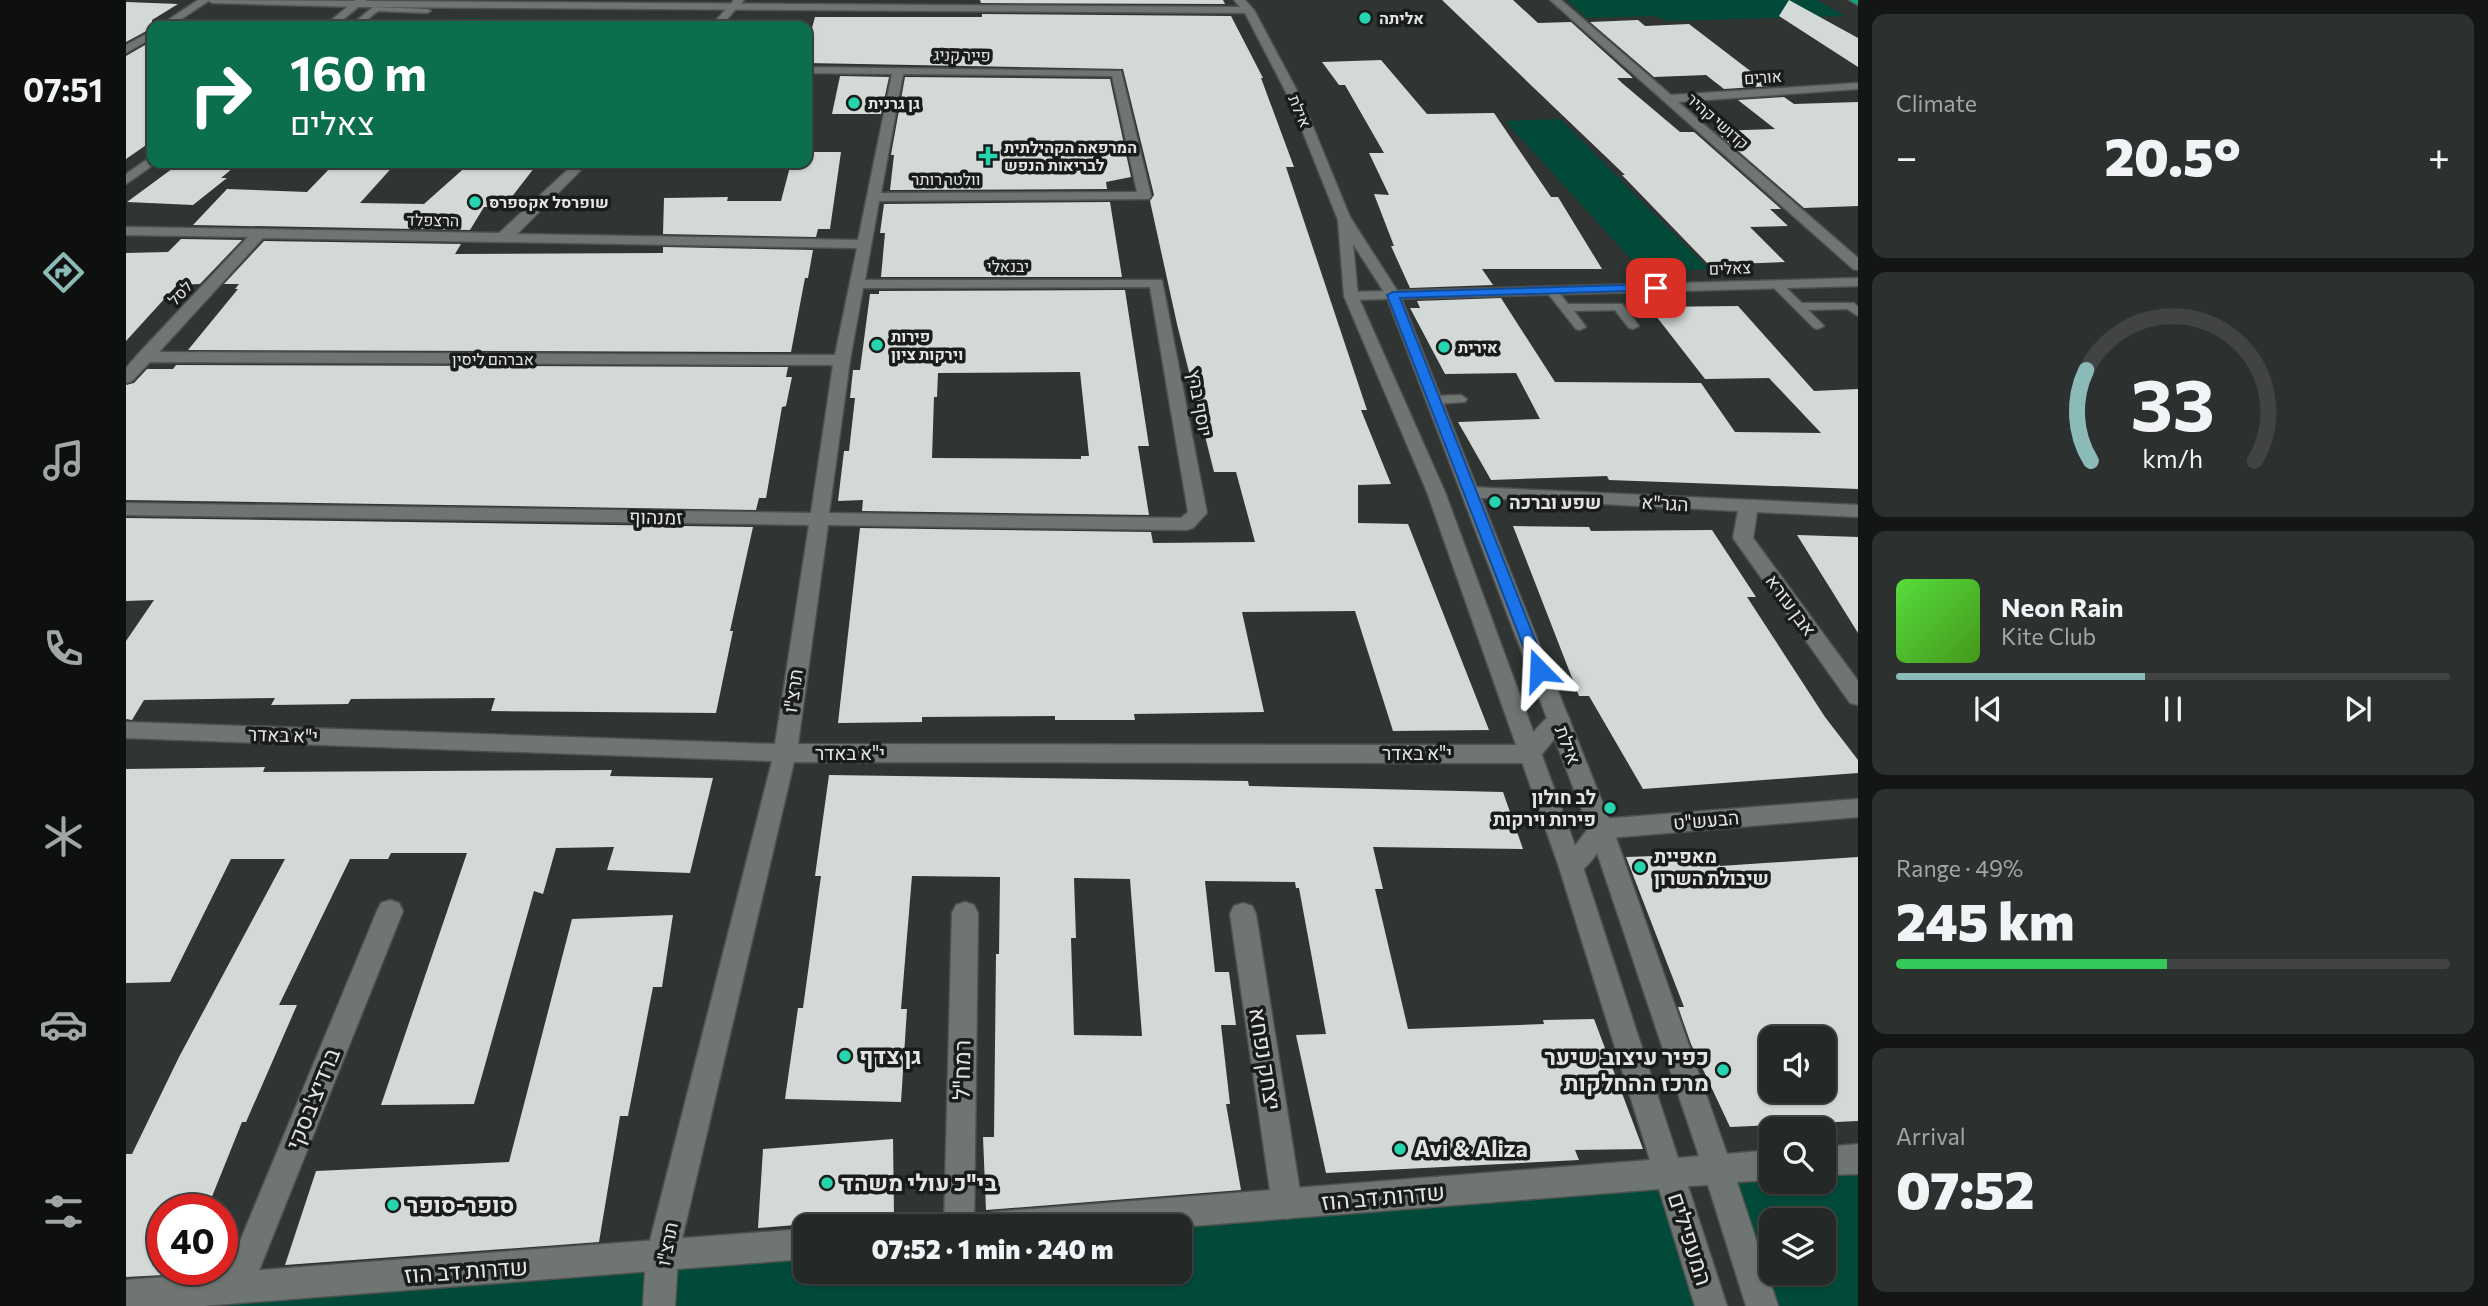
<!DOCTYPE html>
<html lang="en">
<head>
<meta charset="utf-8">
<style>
	:root { --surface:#242826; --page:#2c302e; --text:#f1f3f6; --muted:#a3a6a7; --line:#414443; --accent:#8bbbb9 }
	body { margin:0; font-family:Commissioner,Heebo,sans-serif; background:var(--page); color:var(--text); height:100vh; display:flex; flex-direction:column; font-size:26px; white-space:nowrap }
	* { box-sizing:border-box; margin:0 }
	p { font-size:23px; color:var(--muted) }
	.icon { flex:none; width:38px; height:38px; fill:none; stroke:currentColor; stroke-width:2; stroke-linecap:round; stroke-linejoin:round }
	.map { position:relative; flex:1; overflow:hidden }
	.details { display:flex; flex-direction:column; gap:14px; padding:14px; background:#141615; width:630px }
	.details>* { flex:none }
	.banner { position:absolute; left:21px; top:21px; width:665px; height:147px; border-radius:14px; box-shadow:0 2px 5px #0004,0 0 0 2px var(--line); background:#0b6e4f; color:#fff; overflow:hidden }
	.controls { position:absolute; left:1633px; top:1026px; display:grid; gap:14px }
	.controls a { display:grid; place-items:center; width:77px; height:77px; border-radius:14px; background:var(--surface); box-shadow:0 2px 5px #0004,0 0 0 2px var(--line); font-size:35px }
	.speed { position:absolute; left:21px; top:1194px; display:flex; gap:14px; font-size:35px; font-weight:700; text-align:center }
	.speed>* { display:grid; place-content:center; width:91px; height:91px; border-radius:50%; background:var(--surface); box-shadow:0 2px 5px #0004,0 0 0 2px var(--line); line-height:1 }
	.speed .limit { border:10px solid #d22; background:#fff; color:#111 }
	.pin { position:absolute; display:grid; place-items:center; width:60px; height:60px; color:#fff; margin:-30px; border-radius:14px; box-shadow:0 4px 10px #0006 }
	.me { position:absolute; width:77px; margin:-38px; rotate:339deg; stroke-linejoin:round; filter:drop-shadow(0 0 5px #0008) }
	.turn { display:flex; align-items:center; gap:24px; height:147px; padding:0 28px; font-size:32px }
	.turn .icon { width:91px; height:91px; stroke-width:2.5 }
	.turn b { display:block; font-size:49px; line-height:60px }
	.big { font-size:52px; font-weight:800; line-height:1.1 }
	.details .tile { flex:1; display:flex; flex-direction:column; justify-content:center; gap:10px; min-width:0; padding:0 24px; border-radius:14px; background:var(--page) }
	.details .dial { align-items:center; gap:0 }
	.dial svg { height:182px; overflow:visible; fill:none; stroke:var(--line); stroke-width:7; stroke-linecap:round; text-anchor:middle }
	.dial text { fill:var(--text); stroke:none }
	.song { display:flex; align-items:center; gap:21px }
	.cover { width:84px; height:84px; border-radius:10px; background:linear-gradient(135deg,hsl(110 70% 55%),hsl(100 70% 35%)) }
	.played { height:7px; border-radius:4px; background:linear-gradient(90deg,var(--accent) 45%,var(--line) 45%) }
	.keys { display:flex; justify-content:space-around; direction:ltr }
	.heat { display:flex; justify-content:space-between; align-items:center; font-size:38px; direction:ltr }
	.charge { height:10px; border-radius:5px; background:linear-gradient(90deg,#34c759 49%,var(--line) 0) }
	.trip { position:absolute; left:667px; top:1214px; width:399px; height:70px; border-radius:14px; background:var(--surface); box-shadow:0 2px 5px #0004,0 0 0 2px var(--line); font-weight:800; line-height:70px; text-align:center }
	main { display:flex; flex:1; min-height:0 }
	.tab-bar { display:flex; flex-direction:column; width:126px; justify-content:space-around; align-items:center; background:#0e100f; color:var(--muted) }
	.tab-bar .icon { width:49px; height:49px }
	.tab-bar .selected { color:var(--accent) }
	.tab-bar b { font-size:32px; color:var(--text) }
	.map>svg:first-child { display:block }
	.green { fill:#014a3a; fill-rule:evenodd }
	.building { fill:#d3d9d7; fill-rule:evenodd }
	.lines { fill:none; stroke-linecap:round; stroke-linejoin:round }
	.lane-casing { stroke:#4d514f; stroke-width:3 }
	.street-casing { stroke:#4d514f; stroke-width:3 }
	.secondary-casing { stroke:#4d514f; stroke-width:3 }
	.highway-casing { stroke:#4d514f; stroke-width:3 }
	.lane { fill:#6f7572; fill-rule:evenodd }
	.street { fill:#6f7572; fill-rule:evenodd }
	.secondary { fill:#6f7572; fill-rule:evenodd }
	.highway { fill:#15a485; fill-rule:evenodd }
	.route { fill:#1a73e8; stroke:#114b97; stroke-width:2 }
	.poi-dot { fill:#26d5ae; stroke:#1a1c1b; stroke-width:2.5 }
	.labels { text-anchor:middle; stroke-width:7; stroke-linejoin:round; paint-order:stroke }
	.far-poi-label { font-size:16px; font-weight:bold; fill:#e2e5e4; stroke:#1a1c1b; text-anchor:start }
	.far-street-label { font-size:16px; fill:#e2e5e4; stroke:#1a1c1b }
	.street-label { font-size:19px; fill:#e2e5e4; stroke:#1a1c1b }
	.poi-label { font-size:19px; font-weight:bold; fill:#e2e5e4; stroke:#1a1c1b; text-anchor:start }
	.near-poi-label { font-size:23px; font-weight:bold; fill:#e2e5e4; stroke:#1a1c1b; text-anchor:start }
	.near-street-label { font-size:23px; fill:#e2e5e4; stroke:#1a1c1b }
</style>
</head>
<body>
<main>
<nav class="tab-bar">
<b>07:51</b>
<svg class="icon selected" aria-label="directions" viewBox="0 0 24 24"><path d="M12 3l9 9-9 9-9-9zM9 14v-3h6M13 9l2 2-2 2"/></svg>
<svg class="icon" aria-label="music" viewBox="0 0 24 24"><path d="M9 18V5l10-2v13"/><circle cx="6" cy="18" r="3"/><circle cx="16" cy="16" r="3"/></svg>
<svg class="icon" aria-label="phone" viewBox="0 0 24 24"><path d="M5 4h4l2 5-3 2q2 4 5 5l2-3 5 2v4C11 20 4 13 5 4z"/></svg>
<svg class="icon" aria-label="climate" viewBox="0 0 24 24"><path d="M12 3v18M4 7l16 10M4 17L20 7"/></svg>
<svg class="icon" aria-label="car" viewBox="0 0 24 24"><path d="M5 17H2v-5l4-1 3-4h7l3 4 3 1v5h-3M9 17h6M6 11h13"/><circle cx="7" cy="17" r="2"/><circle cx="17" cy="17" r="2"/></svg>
<svg class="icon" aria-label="filters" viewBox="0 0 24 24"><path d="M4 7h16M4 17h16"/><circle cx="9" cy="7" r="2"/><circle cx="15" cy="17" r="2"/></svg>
</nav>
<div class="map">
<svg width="1732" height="1306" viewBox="0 0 1732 1306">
	<rect width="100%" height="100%" fill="#303533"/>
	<g class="green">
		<path d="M1441,0H1691L1719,16L1541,21L1528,16L1461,18Z"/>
		<path d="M336,18L468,22L464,26H328Z"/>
		<path d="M1434,119L1583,269L1517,272L1379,121Z"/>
		<path d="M1732,1159V1306H1636L1592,1169L1645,1165V1181H1698V1161ZM1645,1220H1698V1272H1645Z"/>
		<path d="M1542,1173L1585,1306H0L679,1244V1272H1054V1227Z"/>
	</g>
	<g class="building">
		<path d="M854,0H1097L1099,4L855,3Z"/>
		<path d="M1316,0H1387L1412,23L1445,22L1507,78H1491L1496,83L1554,132H1568L1655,209H1644L1662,226L1624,227L1659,262L1583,265L1496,175H1499Z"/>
		<path d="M1663,0L1732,38V67L1653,16Z"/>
		<path d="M0,2L52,4L26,20V28L0,42Z"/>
		<path d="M856,14L1105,16L1137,78H1135L1168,167H1160L1241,410H1235L1265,484L1232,485V523L1282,524L1363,730L1267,731L1229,611L1116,612L1138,712L1008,714L1009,720H929V716L796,717V722L712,723L734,528L1025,532L1027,543L1129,542L1110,472H1088L1051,324L1024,201L1028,195L997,69L681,63V47L689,17H856Z"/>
		<path d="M1512,20L1519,26L1563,24L1644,86L1598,89L1580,75L1528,77L1464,22Z"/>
		<path d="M26,41V141L0,159V56Z"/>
		<path d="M1255,60L1301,114L1368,113L1425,197H1432L1476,269H1356L1367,285L1284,288L1265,246H1268L1248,194L1263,195L1243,153H1258L1219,85H1213L1196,62Z"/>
		<path d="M714,76L763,77L755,114H706Z"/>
		<path d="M779,77L984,79L1005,177L980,182L981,189L764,190L768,155H765L766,149Z"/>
		<path d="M1658,97L1668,104L1732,102V206L1678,208L1589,131L1649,129L1612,100Z"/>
		<path d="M681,152H715L704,229H692L690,237L537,234L538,198L602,197L601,201H655L665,163H681Z"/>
		<path d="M54,163H113L95,178H101L67,205L1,202Z"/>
		<path d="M209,163H270L234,203L298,204L344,163H412L378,207H358L344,230L67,225L101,189L181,192Z"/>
		<path d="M984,202L996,277H755L759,233H754L758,204Z"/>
		<path d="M55,239L116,240L74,284L51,285L0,341V253L42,252Z"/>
		<path d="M138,241L335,244L329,254L537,253V247L687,250L682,278H679L665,352L62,350L112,289H109L113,284H98Z"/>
		<path d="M999,290L1023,446H1012L1023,515L736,511L737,500L712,501L718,451H723L729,398H724L727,370H734L744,294H753V291ZM954,372L963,456H955V459L806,458L808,397H811L812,373Z"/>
		<path d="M1375,298L1429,382L1575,383L1609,432L1695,433L1643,378L1579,379L1523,307L1612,306L1688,391L1732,389V489L1483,480L1481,476L1365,480L1332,422L1414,419L1390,373L1319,374L1284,308H1294L1291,301Z"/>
		<path d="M50,365L662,367L660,377H666L660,406L656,407L640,498H633L630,510L0,500V385L8,383L21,369H47Z"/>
		<path d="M0,518L627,527L604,631H607L590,713L365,711L369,698L225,699L222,704L145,705L149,698L18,700L6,720L0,719V641L28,600L0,601Z"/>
		<path d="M1387,526L1463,527L1465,531L1586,530L1630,597H1621L1699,717L1732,760V773L1517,789L1463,696H1453Z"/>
		<path d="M1671,535L1732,537V633Z"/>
		<path d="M139,767L137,772L486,770L484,776L587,778L564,873L481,870L488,847L430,848L417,894L408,891L348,1104L255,1105L341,853H265L262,859H224L153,1005H171L120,1122H116L81,1209H37V1275L0,1277V1154H6L53,1057L159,859H105L44,982L0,983V769Z"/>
		<path d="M703,775L1122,781L1123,786L1377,792L1397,849L1247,847L1257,889H1249L1282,1029L1418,1024L1417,1020L1468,1019L1517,1149L1449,1150L1453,1160L1200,1173L1170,1035L1200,1034L1173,888H1170L1169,882L1079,881L1089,972H1103L1110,1025H1095L1104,1104H1100L1115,1190L860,1210L857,1137H868L870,954H873L874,877L786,876L775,1009H781L775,1102L659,1099L672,1008H677L695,876H689ZM948,878L1004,879L1016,1036L948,1035L945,938H950Z"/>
		<path d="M1587,854L1594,866L1732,857V1121L1604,1127L1565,1044L1552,1007H1558L1500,857ZM1645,1038H1698V1090H1645Z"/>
		<path d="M547,915L536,987H527L502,1116H494L473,1242L159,1265L190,1171L383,1162L446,919Z"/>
		<path d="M767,1139L768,1217L632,1228L637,1149Z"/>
	</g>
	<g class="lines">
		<defs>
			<g id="lane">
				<path d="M247,7L301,9L305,11L301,13L252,11L233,26H224Z"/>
				<path d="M1646,282H1654L1676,303H1728L1732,307V316L1721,309L1682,310L1698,326L1692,329L1688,328L1646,286Z"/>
				<path d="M1422,289H1430L1442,304H1496L1513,326L1507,329L1503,328L1489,310L1448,311L1460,327L1454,330L1450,329L1420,291Z"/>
				<path d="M1335,395L1341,399L1339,402L1309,404L1303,400L1309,396Z"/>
			</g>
			<g id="street">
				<path d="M72,0H84L45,26H33Z"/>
				<path d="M230,0H241L209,26H198Z"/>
				<path d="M608,0H618L595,26H585Z"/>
				<path d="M1424,0H1435L1545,95L1732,83V89L1552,102L1732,258V270L1727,269Z"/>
				<path d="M26,31V38L0,53V45Z"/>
				<path d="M681,67L995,71L1025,196L1023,199L753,201L739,280H1036L1081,513L1067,528L1060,530L702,525L672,744L1397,745C1409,732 1422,708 1441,714L1444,720L1411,760L1403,763L668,762L552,1256L549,1306H517L520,1256L646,761L0,738V722L649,744L683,525L0,515V503L685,513L707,365L24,362L6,381L0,383V368L12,354L122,237L0,235V227L373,233L449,163H462L391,234L732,240L766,74L681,73ZM777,74L986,76L1011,192L755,193ZM137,238L731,248L709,355L33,352ZM1024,287L1062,512L1055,518L703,513L724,360L737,288Z"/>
				<path d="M26,156V163H30L0,184V174Z"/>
				<path d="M1732,278V286L1225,300L1218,296L1225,292Z"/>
				<path d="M1345,487L1732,505V517L1631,512L1627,538L1732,681V705L1724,703L1607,538L1612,511L1339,497L1336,493L1339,489Z"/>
				<path d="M1732,799V817L1482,838C1470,853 1457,881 1436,874L1433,867L1467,822L1475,819Z"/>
				<path d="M264,900L273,903L277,911L122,1298L111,1303L100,1298L95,1287L251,911L255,903Z"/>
				<path d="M839,902L848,905L852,913L848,1227H818L826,913L830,905Z"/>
				<path d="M1117,903L1126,906L1130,914L1176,1204L1172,1215L1161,1219L1150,1215L1146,1204L1104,914L1108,906Z"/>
			</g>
			<g id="secondary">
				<path d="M81,0L1114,7L1108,0H1119L1128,10L1176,100L1224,217L1274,295L1487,829L1601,1154L1645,1150V1180L1611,1182L1652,1306H1620L1582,1185L1562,1186L1601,1306H1569L1533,1189L1054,1227H853L857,1216L868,1212L1524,1160L1433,867L1301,492L1218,296L1212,220L1164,100L1119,13L233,7L86,3ZM1227,244L1260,295L1463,829L1573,1156L1552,1158L1457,867L1319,492L1232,296Z"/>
				<path d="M1732,1144V1174L1698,1175V1147Z"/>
				<path d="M679,1229V1259L76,1306H0V1280Z"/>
			</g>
			<path id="highway" d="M1723,0H1732V5Z"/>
		</defs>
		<use href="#lane" class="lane-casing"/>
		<use href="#street" class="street-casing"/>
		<use href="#secondary" class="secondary-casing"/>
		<use href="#highway" class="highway-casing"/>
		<use href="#lane" class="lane"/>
		<use href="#street" class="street"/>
		<use href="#secondary" class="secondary"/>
		<use href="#highway" class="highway"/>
	</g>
	<path class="route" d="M1530,284L1535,288L1534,290L1274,298L1421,670L1413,676L1408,674L1261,295L1267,292Z"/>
	<g class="poi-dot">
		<circle cx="1239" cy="18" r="7"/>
		<circle cx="728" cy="103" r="7"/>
		<path d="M858.5 145.5h7v7h7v7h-7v7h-7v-7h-7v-7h7z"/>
		<circle cx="349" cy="202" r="7"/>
		<circle cx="751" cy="345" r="7"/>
		<circle cx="1318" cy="347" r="7"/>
		<circle cx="1369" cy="502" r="7"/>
		<circle cx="1484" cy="808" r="7"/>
		<circle cx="1514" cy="867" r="7"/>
		<circle cx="719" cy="1056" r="7"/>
		<circle cx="1597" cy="1070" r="7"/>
		<circle cx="1274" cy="1149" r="7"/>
		<circle cx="701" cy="1183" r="7"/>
		<circle cx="267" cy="1205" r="7"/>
	</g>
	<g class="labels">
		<g class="far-poi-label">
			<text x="1253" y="24">אליתה</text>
			<text x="742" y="109">גן גרנית</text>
			<text x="878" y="153">המרפאה הקהילתית<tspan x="878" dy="18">לבריאות הנפש</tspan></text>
			<text x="363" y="208">שופרסל אקספרס</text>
			<text x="765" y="342">פירות<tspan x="765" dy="18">וירקות ציון</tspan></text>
			<text x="1332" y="353">אירית</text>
		</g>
		<g class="far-street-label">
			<text transform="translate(836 55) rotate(1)" y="6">פייר קניג</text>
			<text transform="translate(1637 77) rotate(-4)" y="6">אורים</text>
			<text transform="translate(1174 111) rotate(67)" y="6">אילת</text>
			<text transform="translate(1592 121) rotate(41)" y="6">קדושי קהיר</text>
			<text x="820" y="185">וולטר רותר</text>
			<text transform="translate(307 220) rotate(1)" y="6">הרצפלד</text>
			<text x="882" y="272">יבנאלי</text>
			<text transform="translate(1604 268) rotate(-2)" y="6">צאלים</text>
			<text transform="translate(54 293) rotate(-47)" y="6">לסל</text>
			<text x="367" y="365">אברהם ליסין</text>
		</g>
		<g class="street-label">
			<text transform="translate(1074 403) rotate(80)" y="7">יוסף ברץ</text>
			<text transform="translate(1539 503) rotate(3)" y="7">הגר"א</text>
			<text transform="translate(530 517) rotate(1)" y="7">זמנהוף</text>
			<text transform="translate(1665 605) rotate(54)" y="7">אבן עזרא</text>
			<text transform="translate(667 691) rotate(-82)" y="7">תרצ"ו</text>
			<text transform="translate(157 735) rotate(2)" y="7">י"א באדר</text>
			<text transform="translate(1442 745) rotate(69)" y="7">אילת</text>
			<text x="724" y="760">י"א באדר</text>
			<text x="1291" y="760">י"א באדר</text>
			<text transform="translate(1580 820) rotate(-5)" y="7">הבעש"ט</text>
			<text transform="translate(541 1244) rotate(-79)" y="7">תרצ"ו</text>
		</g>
		<g class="poi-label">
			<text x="1383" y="509">שפע וברכה</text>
			<text x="1470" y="804" text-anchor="end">לב חולון<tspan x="1470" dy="22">פירות וירקות</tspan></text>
			<text x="1528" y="863">מאפיית<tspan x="1528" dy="22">שיבולת השרון</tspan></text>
		</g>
		<g class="near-poi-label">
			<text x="733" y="1064">גן צדף</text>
			<text x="1583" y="1065" text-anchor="end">כפיר עיצוב שיער<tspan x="1583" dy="26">מרכז ההחלקות</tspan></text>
			<text x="1288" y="1157">Avi &amp; Aliza</text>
			<text x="715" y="1191">בי"כ עולי משהד</text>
			<text x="281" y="1213">סופר-סופר</text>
		</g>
		<g class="near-street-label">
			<text transform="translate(1139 1059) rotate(81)" y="8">יצחק נפחא</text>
			<text transform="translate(836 1070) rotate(-89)" y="8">רמח"ל</text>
			<text transform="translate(187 1099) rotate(-68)" y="8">ברדיצ'בסקי</text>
			<text transform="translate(1257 1197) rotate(-5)" y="8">שדרות דב הוז</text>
			<text transform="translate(1564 1239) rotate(72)" y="8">המעפילים</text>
			<text transform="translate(340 1271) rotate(-4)" y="8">שדרות דב הוז</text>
		</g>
	</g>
</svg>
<div class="controls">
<a><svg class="icon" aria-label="sound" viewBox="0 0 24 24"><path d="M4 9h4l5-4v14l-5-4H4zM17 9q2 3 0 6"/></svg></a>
<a><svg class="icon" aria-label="search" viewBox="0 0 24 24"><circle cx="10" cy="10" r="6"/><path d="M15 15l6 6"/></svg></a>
<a><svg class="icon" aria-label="layers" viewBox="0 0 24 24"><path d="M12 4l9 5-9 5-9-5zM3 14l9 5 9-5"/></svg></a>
</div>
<div class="speed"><div class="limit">40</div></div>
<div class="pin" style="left:1530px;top:288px;background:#d93025"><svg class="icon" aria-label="arrive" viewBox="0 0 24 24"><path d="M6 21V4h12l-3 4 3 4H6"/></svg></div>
<svg class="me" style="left:1413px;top:670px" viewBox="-20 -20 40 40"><path d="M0-17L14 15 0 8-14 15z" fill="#1a73e8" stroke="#fff" stroke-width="4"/></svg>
<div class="trip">07:52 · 1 min · 240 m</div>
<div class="banner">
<div class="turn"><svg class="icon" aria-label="right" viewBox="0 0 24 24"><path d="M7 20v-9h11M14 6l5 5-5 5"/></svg><div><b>160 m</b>צאלים</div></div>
</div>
</div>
<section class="details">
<div class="tile"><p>Climate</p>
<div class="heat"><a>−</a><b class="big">20.5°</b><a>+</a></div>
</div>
<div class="tile dial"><svg viewBox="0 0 100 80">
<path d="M14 69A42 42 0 1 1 86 69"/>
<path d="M14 69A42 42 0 0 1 12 29" stroke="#8bbbb9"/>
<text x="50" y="56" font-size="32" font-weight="700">33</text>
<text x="50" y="72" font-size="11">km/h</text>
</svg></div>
<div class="tile">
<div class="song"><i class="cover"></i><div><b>Neon Rain</b><p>Kite Club</p></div></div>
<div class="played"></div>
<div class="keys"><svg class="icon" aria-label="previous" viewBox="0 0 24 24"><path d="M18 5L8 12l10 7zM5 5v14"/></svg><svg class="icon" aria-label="pause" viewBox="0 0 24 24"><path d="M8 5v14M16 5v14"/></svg><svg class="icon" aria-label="next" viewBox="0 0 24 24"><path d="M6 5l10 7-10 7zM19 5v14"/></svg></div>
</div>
<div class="tile"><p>Range · 49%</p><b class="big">245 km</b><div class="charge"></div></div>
<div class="tile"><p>Arrival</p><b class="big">07:52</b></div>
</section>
</main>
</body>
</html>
